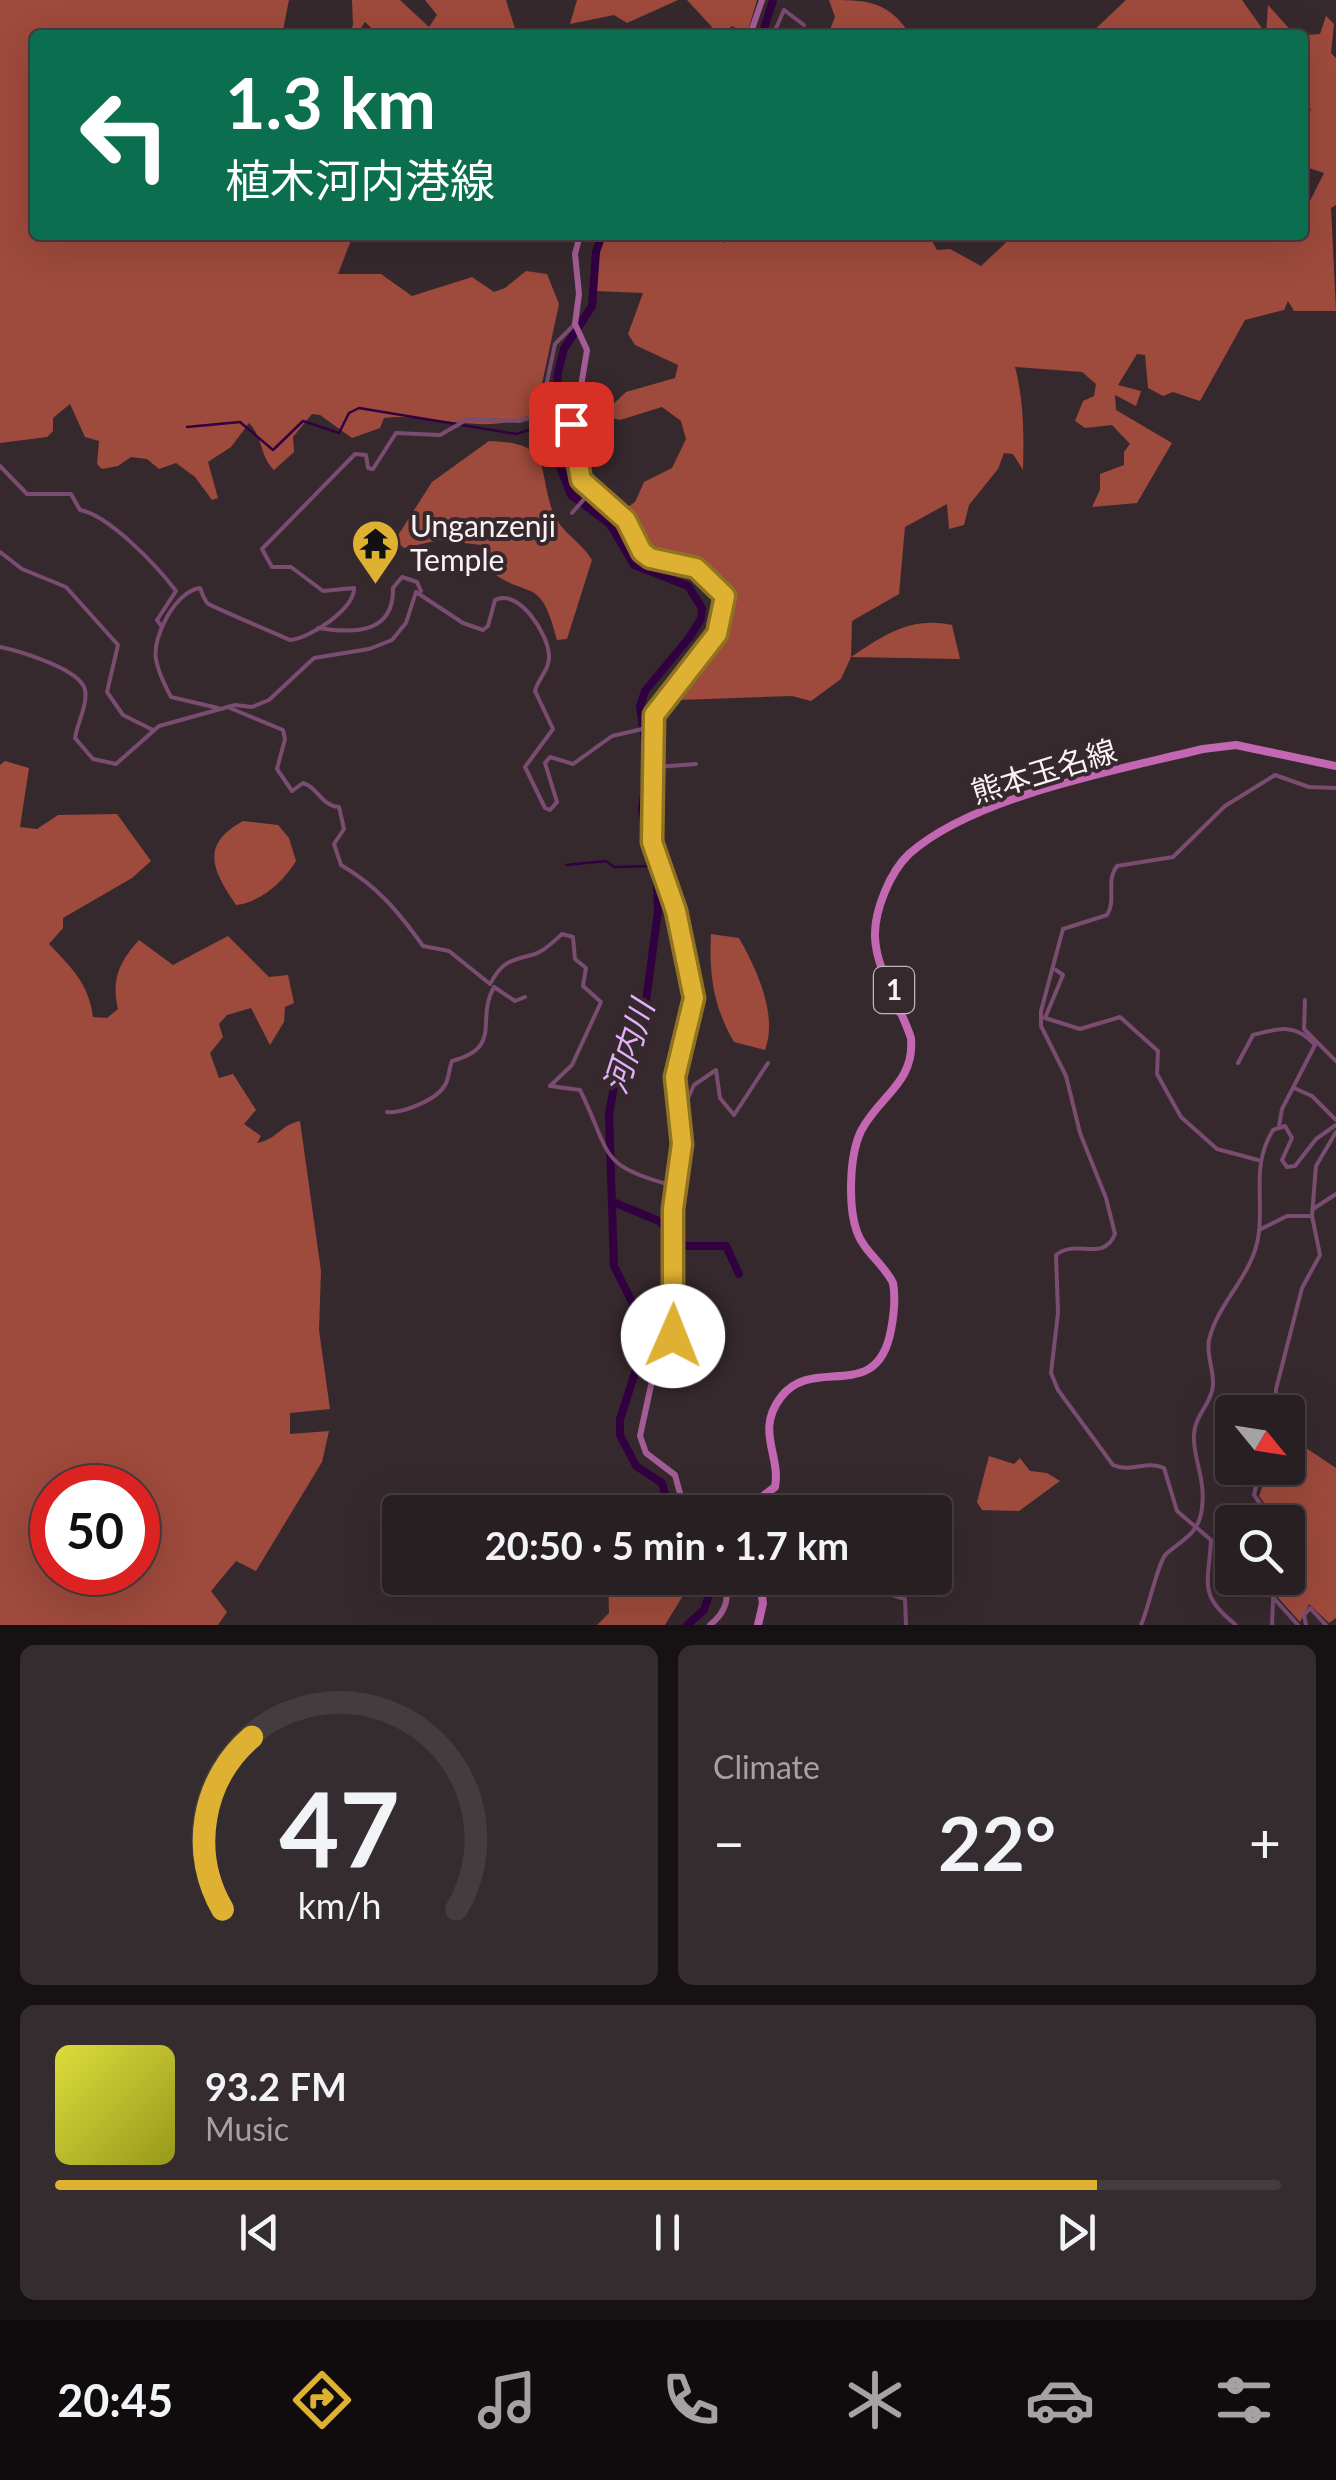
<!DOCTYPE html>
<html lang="en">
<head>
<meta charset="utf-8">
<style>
	:root { --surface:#281f22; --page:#342c2f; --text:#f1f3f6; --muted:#a5a2a5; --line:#443d40; --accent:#deb133 }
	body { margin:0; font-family:Lato,"Noto Sans JP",sans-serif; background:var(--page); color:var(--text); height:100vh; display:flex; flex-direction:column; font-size:38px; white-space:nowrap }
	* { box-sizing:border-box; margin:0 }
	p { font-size:32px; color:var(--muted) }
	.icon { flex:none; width:55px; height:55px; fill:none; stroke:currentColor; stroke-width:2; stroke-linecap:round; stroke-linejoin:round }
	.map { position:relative; height:1625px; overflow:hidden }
	.panel { display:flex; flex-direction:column; gap:20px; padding:20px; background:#161113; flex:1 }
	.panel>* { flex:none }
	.top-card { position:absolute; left:30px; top:30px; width:1278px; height:210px; border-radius:10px; box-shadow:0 10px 40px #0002,0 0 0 2px var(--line); background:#0b6e4f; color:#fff; overflow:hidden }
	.needle { width:65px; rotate:120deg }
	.controls { position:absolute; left:1215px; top:1395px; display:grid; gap:20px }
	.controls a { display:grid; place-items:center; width:90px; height:90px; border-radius:10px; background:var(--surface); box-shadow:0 10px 40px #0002,0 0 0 2px var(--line); font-size:50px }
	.speed { position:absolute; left:30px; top:1465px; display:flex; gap:20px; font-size:50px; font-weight:700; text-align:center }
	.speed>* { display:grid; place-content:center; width:130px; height:130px; border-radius:50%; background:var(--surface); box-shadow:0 10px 40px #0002,0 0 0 2px var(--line); line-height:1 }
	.speed .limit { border:15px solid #d22; background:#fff; color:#111 }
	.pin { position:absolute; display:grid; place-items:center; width:85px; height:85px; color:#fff; margin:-42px; border-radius:20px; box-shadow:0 5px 15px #0006 }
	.me { position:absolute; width:110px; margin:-55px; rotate:1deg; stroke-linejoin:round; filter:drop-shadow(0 0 8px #0008) }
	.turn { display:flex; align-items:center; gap:35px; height:210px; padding:0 30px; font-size:45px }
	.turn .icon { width:130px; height:130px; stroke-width:2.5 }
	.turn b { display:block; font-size:70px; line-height:85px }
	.big { font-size:75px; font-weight:700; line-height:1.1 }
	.panel .card { flex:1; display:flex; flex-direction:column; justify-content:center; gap:15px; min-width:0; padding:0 35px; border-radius:15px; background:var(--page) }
	.panel .dial { align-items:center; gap:0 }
	.dial svg { height:260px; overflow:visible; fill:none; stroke:var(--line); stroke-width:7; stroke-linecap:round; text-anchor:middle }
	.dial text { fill:var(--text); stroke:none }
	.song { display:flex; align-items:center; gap:30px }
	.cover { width:120px; height:120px; border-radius:15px; background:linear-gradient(135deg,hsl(60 70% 55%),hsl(60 70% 35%)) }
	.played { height:10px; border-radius:5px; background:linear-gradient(90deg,var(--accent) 85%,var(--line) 85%) }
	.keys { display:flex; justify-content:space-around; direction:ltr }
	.heat { display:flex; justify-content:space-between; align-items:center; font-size:55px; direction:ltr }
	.panel .tiles { flex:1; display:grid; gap:20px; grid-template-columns:1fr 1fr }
	.card:last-child { grid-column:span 2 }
	.trip { position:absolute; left:382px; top:1495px; width:570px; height:100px; border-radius:10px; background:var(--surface); box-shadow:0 10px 40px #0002,0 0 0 2px var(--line); font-weight:700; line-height:100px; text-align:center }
	.tabs { display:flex; height:160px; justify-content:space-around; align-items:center; background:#100c0e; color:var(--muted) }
	.tabs .icon { width:70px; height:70px }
	.tabs .active { color:var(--accent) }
	.tabs b { font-size:45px; color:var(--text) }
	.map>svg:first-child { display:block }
	.forest { fill:#9e4a3c; fill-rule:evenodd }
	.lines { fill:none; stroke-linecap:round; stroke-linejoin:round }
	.stream { stroke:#310041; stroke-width:2.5 }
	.river { stroke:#310041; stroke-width:8 }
	.street { stroke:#794c70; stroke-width:4 }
	.secondary { stroke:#a35c95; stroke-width:6 }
	.primary { stroke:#c367b2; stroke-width:8 }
	.route-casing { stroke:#907321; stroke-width:25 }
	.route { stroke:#deb133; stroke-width:18 }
	.labels { text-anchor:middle; stroke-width:8; stroke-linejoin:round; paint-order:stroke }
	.shield { fill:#36292e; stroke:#c0b6b9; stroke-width:2.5 }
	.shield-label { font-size:28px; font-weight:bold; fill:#fbf2f5 }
	.poi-label { font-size:30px; fill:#fbf2f5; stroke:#36292e; text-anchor:start }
	.street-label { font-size:30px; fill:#fbf2f5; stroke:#36292e }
	.water-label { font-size:32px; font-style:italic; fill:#e5b0fb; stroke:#36292e }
</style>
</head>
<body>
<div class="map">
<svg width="1336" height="1625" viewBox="0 0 1336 1625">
	<rect width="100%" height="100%" fill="#36292e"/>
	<g class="forest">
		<path d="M0,0H289L282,35H35V235H353L338,274H381L412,296L472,277L494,292L505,288L526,271L547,274L559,304L536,412C489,439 434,412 384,418L380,428L352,438L320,415L312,414L293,437L294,452L274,470C260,457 263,437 249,423L231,447L208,462L218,498L212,500L195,477L176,463L159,469L147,459L131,457L118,466L102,469L97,464L99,441L85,437L70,404L53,418V431L47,437L0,443Z"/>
		<path d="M352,0H400L429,27L437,15L425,0H506L517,35H379L365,22L358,32L347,35L353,26Z"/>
		<path d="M577,0H678L627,23L614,15L570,24Z"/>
		<path d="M687,0H757L747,34L732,26L722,35H712V27Z"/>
		<path d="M829,0C863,0 886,0 907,30L901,35H828L835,17Z"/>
		<path d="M1126,0H1242L1266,34L1268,5L1295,35H1089Z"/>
		<path d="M1326,16L1334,24L1331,53L1336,58V205L1331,208L1336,311H1294L1288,301L1284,310L1245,320L1200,401L1173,392L1163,396L1148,388L1145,355L1137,354L1118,385L1141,391L1136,406L1115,395L1116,410L1172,443L1137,503L1092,507L1100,490V474L1124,465V452L1130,444L1112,425L1085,428L1075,421L1083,401L1094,396L1096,384L1082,372L1015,367C1024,401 1024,435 1023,470L1013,454L1004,453L998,469L969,505L964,525L949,529L947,504L905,527L899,594L852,621L851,657C884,635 911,616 952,625L960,659L851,657L841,679L811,701L792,696L678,700L669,709L660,705L723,631L733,607C712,549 693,575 655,555C640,547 633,523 625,509L635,502L644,482L672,468L686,439L681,421L662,407L620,420L608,417L607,410L626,392L675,378L678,365L635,345L628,334L643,293L594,291L590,276L601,235H717L724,243L731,235H929L937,250L950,249L981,266L1014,235H1302L1303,203H1309L1324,173L1306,167V124L1311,109L1303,103V44L1307,35L1320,34Z"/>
		<path d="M489,441C554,443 537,467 553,512C561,533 581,541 592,560L567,639L557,640C540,573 530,602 489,570V546L439,540L404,548L395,540L432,482Z"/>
		<path d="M5,761L29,768L20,827L37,829L58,815L117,814L151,861L132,878L63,918V928L49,944C71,967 89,984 93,1017L107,1018L118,1009C111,980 119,962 139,940L173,965L228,936L269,977L288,975L294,1003L285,1007L284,1022L270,1045L251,1008L227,1015L219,1024L223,1037L210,1053L219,1078L233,1074L256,1110L244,1124L261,1136L257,1143C276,1140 282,1124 300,1121L321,1271L319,1330L330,1409L290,1413V1434L329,1431L322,1462L256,1571L236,1561L211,1591L227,1612L218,1625H0V765ZM52,1488H138V1572H52Z"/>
		<path d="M243,821L278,825L289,838L296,861C283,882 261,902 236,905C213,871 199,845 243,821Z"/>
		<path d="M711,934L739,938C757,970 778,1015 765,1050L734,1042C713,1006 709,974 711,934Z"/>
		<path d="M1288,1436L1336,1468V1618L1329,1623L1309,1604L1300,1622L1274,1593L1277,1578H1288V1522H1278L1259,1496L1269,1468H1288Z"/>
		<path d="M989,1456L1014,1464L1020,1458L1030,1471L1047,1473L1060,1481L1019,1511L982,1510L977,1502Z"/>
		<path d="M608,1578H683L690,1584L665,1625H597L609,1613Z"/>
	</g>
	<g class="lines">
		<g class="stream">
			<path d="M187,427L240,422L273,450L303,421L339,433L349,413L359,408L516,434L554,422"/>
			<path d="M566,865L606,861L614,867L653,866"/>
		</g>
		<g class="river">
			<path d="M762,35L773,0"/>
			<path d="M602,235L596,252L592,306L564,349L558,372L553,439L559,464L571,495L610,524L634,565L688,586L702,608L701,619L689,638L645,691L640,706L648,761L642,809L657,884L658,911L643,1024L617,1070L609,1114L614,1266L637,1312L643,1348L620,1419V1435L636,1466L662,1483L670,1512"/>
			<path d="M613,1202L659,1221L685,1246H726L739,1274"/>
			<path d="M687,1625L704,1610L710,1592L700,1578"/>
		</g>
		<g class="street">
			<path d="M773,35L784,10L804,25"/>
			<path d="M0,466L27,494H71L80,510C109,515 158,567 176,591L157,620L162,627"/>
			<path d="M572,513L592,490"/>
			<path d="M0,552L22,569L66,587L118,645L107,692L123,715L153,730"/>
			<path d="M318,628C356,634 394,633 393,588L402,577L417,582L421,591"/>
			<path d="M0,647C19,651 81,669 85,690C88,704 77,724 75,738L93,759L116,764L159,726L235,705L252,707L269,700L314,658L369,649L392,640L406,623L416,592L463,623L483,630L488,626L495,600C519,588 548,634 549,655C550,670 538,678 535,691L553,729L525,767L545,808L550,810L557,802L545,763L550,757L573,764L612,736L651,727"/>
			<path d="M218,708L171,697C165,685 158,673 156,659C152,636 176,591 200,588C201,591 205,600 207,603C210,606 279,635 290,640C311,638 354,609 354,588L323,591L291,567H272L262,549L355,454L366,455L368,468L373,469L396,433L440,435L468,419L519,421L540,415L555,344L575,324"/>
			<path d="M230,708L283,730L285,739L277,769L292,791L303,783C318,787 320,805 339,807L344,829L334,844L341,865C377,886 398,911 423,946L449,951L490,984C503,960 510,961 535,954C545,951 554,941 562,934L573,937L575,959L586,968L583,986L601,1002L572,1065L550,1086L580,1090C612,1154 596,1166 675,1186"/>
			<path d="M656,767L696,764"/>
			<path d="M1056,970L1063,975L1045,1018L1080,1029L1120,1017L1158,1051L1157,1074L1181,1117L1217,1149L1258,1160"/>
			<path d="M884,974L879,983V1002L900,1015"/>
			<path d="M494,987L515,1001L525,997"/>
			<path d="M1305,1000L1304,1029L1336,1061"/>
			<path d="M1238,1063L1253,1035C1279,1028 1296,1023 1315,1045L1282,1109L1279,1126"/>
			<path d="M1294,1088L1312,1096L1336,1120"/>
			<path d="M387,1112C401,1114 437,1100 445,1085C449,1079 449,1068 452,1061C504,1047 475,1020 494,987"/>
			<path d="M681,1114L694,1085L716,1070L720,1098L734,1115L768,1063"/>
			<path d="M1313,1209L1336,1194"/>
			<path d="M1259,1230L1287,1216H1312"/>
			<path d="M1275,1412L1276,1389L1302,1288L1320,1255L1312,1216L1316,1166L1336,1132"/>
			<path d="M1260,1468L1254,1495L1273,1522"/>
			<path d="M789,1496L816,1506L843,1498L856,1504L860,1512"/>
			<path d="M838,1578L905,1599L906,1625"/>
			<path d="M1271,1595L1298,1625"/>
			<path d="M1141,1625C1148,1610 1158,1562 1166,1554C1183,1539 1199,1534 1202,1508C1206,1478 1192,1456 1194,1434C1195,1415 1212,1403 1213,1385C1214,1370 1206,1355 1209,1340C1219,1299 1254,1276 1259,1232C1263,1194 1252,1164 1273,1130L1285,1126L1292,1138L1282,1160L1287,1167L1295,1166L1316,1139L1336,1125"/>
			<path d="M1236,1625C1197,1594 1209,1584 1211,1540L1177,1511L1164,1468C1147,1460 1130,1473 1113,1465L1058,1390L1051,1373L1058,1313L1056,1255C1076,1238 1103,1263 1115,1234L1106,1198L1080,1133L1066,1076L1041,1026V1011L1063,929L1107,915C1117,899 1105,882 1117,866L1173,857L1225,806L1275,775L1309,787L1336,788"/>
			<path d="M1272,1625L1274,1578"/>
			<path d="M1306,1625L1304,1615L1310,1608L1326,1625"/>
		</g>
		<g class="secondary">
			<path d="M750,35L762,0"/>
			<path d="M580,235L575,254L579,294L575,324L587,350L572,441L581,480L627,520L646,556L696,568L725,597L717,635L658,705L653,726L652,842L676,911L694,998L675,1077L682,1145L673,1209V1336L653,1376L640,1436L646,1453L675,1475L685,1512"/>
			<path d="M710,1625C726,1612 733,1595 719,1578"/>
		</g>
		<g class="primary">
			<path d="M742,1512L775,1487C781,1455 755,1431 781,1397C813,1354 877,1406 891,1330C894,1314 896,1299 893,1283C884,1264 864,1252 857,1232C848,1207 849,1156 861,1131C879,1096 915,1083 911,1038C901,1007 876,970 875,937C874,911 890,872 909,854C974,796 1118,770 1203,749L1236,745L1336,766"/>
			<path d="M758,1625L763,1603L759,1578"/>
		</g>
	</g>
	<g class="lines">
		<defs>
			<path id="route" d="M571,424L581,480L626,520L642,552L650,558L696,568L725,596L717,634L654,715L652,842L676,911L694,998L675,1077L682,1144L673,1209V1336"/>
		</defs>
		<use href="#route" class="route-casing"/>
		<use href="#route" class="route"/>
	</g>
	<defs>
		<symbol id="temple-pin" viewBox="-11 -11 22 30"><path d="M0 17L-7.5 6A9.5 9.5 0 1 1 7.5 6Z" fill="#deb133" stroke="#36292e"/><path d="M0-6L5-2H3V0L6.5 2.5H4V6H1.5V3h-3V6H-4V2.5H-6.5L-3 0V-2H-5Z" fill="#111"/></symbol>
	</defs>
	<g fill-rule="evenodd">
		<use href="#temple-pin" x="348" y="516" width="55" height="75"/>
	</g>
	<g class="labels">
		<rect class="shield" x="874" y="967" width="40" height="46" rx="8"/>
		<g class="shield-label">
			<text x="894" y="1000">1</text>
		</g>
		<g class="poi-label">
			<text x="410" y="537">Unganzenji<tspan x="410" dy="34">Temple</tspan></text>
		</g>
		<g class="street-label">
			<text transform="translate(1044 772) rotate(-17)" y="10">熊本玉名線</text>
		</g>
		<g class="water-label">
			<text transform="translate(629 1047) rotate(-72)" y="11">河内川</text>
		</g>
	</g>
</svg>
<div class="controls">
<a><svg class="needle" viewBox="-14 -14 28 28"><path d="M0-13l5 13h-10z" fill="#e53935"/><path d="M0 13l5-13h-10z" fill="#a5a2a5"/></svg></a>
<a><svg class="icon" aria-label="search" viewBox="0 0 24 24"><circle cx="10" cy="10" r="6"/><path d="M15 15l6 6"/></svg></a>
</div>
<div class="speed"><div class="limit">50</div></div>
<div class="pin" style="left:571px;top:424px;background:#d93025"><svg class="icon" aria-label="arrive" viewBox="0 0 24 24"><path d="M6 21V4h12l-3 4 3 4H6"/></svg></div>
<svg class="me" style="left:673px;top:1336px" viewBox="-20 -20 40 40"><circle r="19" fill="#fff"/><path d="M0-13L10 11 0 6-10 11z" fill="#deb133"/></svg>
<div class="trip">20:50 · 5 min · 1.7 km</div>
<div class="top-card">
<div class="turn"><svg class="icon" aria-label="left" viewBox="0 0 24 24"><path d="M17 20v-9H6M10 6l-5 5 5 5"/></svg><div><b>1.3 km</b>植木河内港線</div></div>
</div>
</div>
<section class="panel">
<div class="tiles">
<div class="card dial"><svg viewBox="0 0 100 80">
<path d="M14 69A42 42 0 1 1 86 69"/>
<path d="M14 69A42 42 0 0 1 23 16" stroke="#deb133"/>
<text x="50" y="56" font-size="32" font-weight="700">47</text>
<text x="50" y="72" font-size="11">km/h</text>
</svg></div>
<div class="card"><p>Climate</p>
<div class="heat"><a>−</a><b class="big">22°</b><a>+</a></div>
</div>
<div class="card">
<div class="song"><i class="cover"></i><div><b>93.2 FM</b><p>Music</p></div></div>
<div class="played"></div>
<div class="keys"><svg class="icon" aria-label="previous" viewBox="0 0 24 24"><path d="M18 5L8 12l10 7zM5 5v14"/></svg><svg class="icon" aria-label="pause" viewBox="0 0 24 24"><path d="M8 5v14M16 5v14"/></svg><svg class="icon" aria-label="next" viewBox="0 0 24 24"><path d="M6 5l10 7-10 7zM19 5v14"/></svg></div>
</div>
</div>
</section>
<nav class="tabs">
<b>20:45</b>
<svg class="icon active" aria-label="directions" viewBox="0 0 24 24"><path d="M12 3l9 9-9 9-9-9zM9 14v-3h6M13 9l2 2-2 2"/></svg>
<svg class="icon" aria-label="music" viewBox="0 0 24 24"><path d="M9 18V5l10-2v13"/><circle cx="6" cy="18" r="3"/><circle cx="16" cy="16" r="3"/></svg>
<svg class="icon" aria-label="phone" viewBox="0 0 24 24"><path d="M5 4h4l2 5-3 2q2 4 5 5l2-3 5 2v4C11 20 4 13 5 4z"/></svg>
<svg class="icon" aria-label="climate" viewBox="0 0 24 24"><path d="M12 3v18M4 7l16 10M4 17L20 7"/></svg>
<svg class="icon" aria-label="car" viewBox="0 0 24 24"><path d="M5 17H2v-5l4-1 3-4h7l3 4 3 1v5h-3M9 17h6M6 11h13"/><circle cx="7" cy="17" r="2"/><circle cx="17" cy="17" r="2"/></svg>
<svg class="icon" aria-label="filters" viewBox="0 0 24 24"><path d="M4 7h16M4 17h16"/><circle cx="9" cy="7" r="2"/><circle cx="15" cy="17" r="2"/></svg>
</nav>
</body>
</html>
